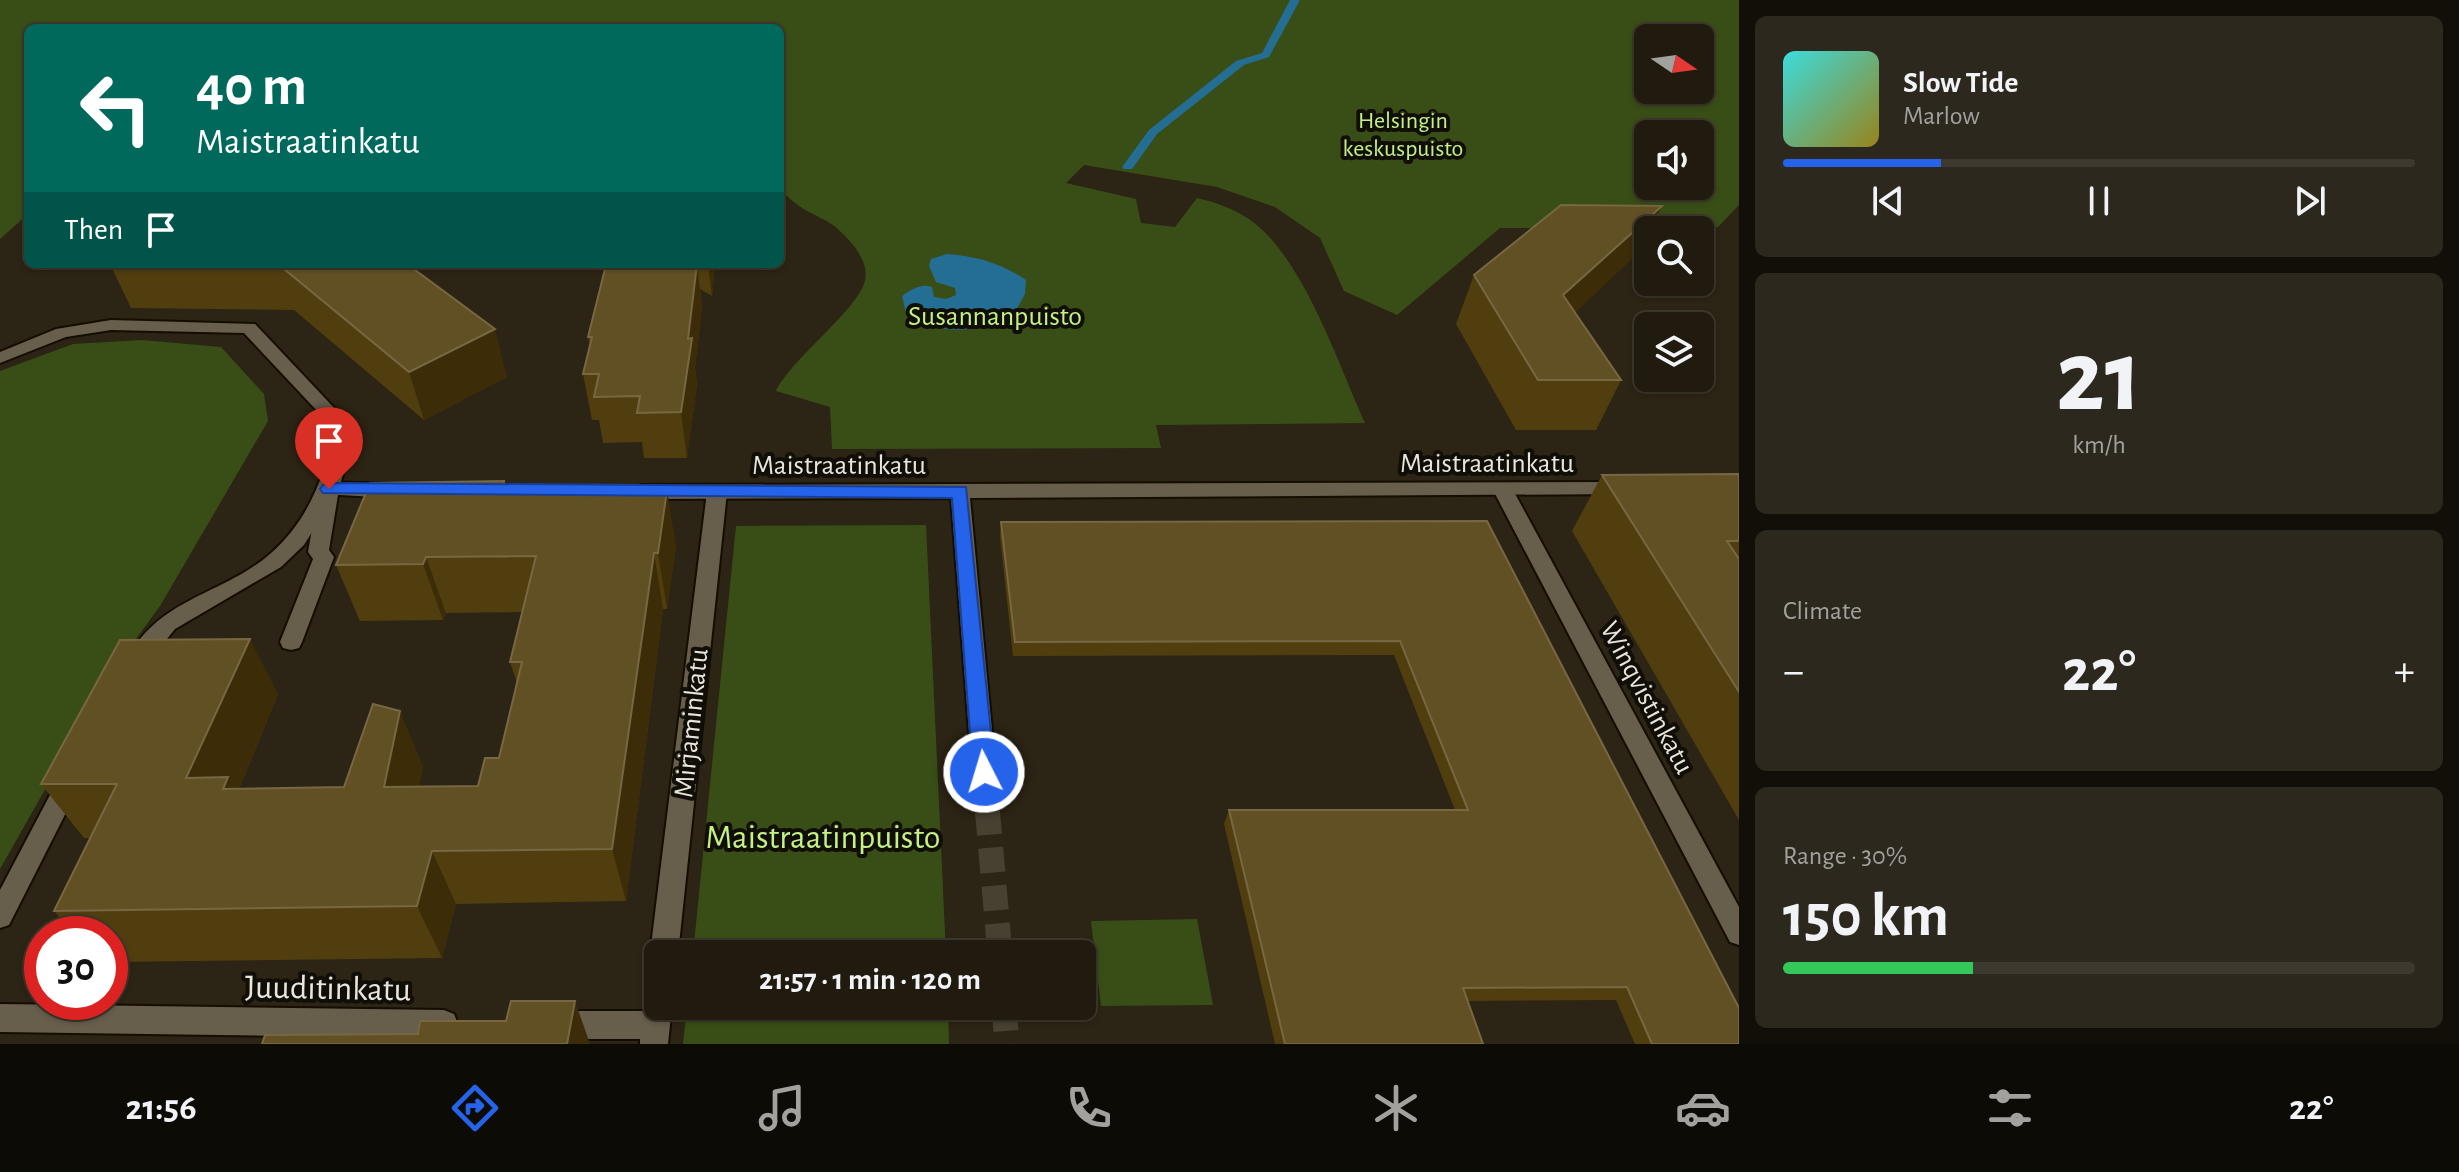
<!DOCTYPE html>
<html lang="en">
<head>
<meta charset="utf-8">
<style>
	:root { --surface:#211b0f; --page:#2d281d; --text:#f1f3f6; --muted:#a2a19e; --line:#3e392f; --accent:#2563eb }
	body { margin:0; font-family:"Alegreya Sans",sans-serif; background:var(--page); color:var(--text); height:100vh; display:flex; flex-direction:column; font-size:30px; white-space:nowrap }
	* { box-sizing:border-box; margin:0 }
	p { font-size:26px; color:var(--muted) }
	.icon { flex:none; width:44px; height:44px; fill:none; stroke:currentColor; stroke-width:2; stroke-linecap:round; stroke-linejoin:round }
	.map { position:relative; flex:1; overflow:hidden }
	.drawer { display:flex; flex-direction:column; gap:16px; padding:16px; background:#120f08; width:720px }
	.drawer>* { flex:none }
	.hud { position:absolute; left:24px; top:24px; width:760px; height:244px; border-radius:12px; box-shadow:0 2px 6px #0004,0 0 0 2px var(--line); background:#00695c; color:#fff; overflow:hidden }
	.needle { width:52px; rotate:103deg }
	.tools { position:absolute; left:1634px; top:24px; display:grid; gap:16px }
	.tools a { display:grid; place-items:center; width:80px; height:80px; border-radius:12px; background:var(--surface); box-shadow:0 2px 6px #0004,0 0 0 2px var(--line); font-size:40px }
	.speed { position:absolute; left:24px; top:916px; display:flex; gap:16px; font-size:40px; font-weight:700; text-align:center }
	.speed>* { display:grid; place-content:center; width:104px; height:104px; border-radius:50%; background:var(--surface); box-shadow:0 2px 6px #0004,0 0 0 2px var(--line); line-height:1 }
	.speed .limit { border:12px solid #d22; background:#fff; color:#111 }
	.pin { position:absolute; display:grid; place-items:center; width:68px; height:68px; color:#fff; margin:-82px -34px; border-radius:50% 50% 50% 0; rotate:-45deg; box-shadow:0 0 8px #0007 }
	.pin .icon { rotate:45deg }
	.me { position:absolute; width:88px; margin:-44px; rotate:355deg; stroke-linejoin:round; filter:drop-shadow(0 0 6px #0008) }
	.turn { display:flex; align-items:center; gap:28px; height:168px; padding:0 40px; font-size:36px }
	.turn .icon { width:104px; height:104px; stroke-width:2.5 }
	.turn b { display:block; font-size:56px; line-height:68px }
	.then { display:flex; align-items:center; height:76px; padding:0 40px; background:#0003; gap:16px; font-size:30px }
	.big { font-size:60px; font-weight:700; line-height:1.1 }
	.drawer .tile { flex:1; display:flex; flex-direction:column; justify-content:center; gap:12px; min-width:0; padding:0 28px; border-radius:12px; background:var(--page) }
	.drawer .dial { align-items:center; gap:0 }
	.dial b { font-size:104px; line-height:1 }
	.song { display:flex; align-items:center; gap:24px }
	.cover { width:96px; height:96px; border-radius:12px; background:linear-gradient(135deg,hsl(180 70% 55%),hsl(50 70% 35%)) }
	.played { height:8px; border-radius:4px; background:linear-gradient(90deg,var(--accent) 25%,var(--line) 25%) }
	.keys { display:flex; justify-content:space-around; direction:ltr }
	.heat { display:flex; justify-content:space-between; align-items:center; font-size:44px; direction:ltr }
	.charge { height:12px; border-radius:6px; background:linear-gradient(90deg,#34c759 30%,var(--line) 0) }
	.trip { position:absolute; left:644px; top:940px; width:452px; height:80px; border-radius:12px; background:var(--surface); box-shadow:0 2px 6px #0004,0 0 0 2px var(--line); font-weight:700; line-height:80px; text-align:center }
	.tabs { display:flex; height:128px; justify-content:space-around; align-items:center; background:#0d0b06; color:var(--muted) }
	.tabs .icon { width:56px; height:56px }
	.tabs .on { color:var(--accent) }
	.tabs b { font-size:36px; color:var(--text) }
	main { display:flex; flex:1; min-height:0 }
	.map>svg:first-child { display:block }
	.green { fill:#394e16; fill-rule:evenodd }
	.water { fill:#246d93 }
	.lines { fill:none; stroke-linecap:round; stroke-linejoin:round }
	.stream { fill:#246d93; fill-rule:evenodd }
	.minor-tunnel { stroke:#484132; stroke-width:25; stroke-dasharray:25 13; stroke-linecap:butt }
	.service-casing { stroke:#140d01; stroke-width:4 }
	.pedestrian-casing { stroke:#140d01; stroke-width:4 }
	.minor-casing { stroke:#140d01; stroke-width:4 }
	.service { fill:#675e4c; fill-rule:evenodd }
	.pedestrian { fill:#675e4c; fill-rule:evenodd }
	.minor { fill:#675e4c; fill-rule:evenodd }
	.wall { fill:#513e0f }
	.shaded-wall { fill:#3c2c08 }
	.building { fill:#625025; stroke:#776742; stroke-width:2 }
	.route { fill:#2563eb; stroke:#184099; stroke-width:2 }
	.labels { text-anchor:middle; stroke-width:8; stroke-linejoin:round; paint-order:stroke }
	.far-park-label { font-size:24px; fill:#c3f184; stroke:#110e07 }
	.park-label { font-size:28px; fill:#c3f184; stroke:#110e07 }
	.street-label { font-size:28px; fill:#eae5db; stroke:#110e07 }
	.near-park-label { font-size:34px; fill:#c3f184; stroke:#110e07 }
	.near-street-label { font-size:34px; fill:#eae5db; stroke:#110e07 }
</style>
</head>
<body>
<main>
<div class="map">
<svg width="1739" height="1044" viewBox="0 0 1739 1044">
	<rect width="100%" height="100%" fill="#2c2414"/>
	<g class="green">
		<path d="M0,0H1739V205L1718,227L1500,228L1397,315L1344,291L1320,238L1275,207L1217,187L1084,165L1066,183L1136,199L1141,223L1175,227L1197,198C1215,202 1234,209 1249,219C1303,256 1338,364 1365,423L1156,425L1161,448L832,449L830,407L776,391C792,358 860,308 865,280C869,261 853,244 841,232C830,220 812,215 799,206C792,201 786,195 780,189V28H28V214L0,239ZM1648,38H1700V90H1648ZM1648,134H1700V186H1648Z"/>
		<path d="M142,340L221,347L264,394L268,421L160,606L111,673L0,869V371L73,344Z"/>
		<path d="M926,525L946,954H693L736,526Z"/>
		<path d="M1197,919L1213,1005L1101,1006L1091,921Z"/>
		<path d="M687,1006H948L949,1044H683Z"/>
	</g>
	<path class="water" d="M947,254C976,256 1001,263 1026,280L1025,294L1014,314C978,333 941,337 906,313L902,296C911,290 921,283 932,287L934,297L946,299L956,295L955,288L936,282L929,266L931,259Z"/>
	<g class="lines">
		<path class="stream" d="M1290,0H1300L1269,57L1244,65L1157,134L1132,169H1124L1122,167L1149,130L1236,61L1262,53Z"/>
		<g class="minor-tunnel">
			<path d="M984,772L1000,954"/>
			<path d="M1004,1006L1007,1044"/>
		</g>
		<defs>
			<path id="service" d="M329,482L339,489L329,550L334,557L302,642L299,648L291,650L283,648L280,642L313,559L308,552L319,489Z"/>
			<g id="pedestrian">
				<path d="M111,320L255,324L355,430L339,489L304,545L281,567L175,629L146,665L138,668L130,665L127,659C160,597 223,595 270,554C309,520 322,479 336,431L244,333L111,330L66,337L0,363V352L56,329Z"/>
				<path d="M1503,483L1513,490L1739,907V945L1730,942L1493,490Z"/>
				<path d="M717,485L727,492L678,954H658V964L650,954L707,492Z"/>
				<path d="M70,771L79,774L82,781L9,925L0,928V890L61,774Z"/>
				<path d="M658,991V1006H672L668,1044H640V1039H556L546,1035L542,1025L546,1015L556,1011H643L648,995Z"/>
				<path d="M0,1004L444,1010L454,1014L458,1024L454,1034L444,1038L0,1032Z"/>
			</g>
			<g id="minor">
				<path d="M329,482L393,484L403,491L393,498L322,494L319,489Z"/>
				<path d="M1621,482L1628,484L1631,489L1628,494L970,498L996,772L993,779L984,782L975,779L972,772L951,498L641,499L631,492L641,485Z"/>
			</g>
		</defs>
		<use href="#service" class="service-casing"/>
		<use href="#pedestrian" class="pedestrian-casing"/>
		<use href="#minor" class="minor-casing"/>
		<use href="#service" class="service"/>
		<use href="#pedestrian" class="pedestrian"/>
		<use href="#minor" class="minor"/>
	</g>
	<g class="wall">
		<path d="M1639,252L1575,312L1621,380L1596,430H1516L1456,324L1474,275Z"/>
		<path d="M110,264H407L507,377L424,420L294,310L131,308Z"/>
		<path d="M715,264L712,296L700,289L702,307L695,368L697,384L687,458H644L642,442L603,443L599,420H592L583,374L590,346L588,337L606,265Z"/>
		<path d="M1739,474V820L1572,531L1602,475Z"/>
		<path d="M504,481L507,491L676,546L667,609H663L626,901L456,904L442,958L110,962V934H75L54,911L90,838H84L41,784L278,694L239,789L344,787L423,766L419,787L478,786L499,758L517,683L510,662L522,612L446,613L443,620L360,621L336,565Z"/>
		<path d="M1487,521L1739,1044H1635L1616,1000L1467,1001L1483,1044H1275L1224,824L1229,810H1455L1394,655L1013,656L1000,536L1001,522Z"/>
	</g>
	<g class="shaded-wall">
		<path d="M1662,206L1650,230H1648V233L1639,252L1542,344L1563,295Z"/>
		<path d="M697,264L702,307L695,368L697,384L687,458L681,412L688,339Z"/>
		<path d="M708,264H715L712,296Z"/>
		<path d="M495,329L507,377L424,420L409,372Z"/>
		<path d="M667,490L676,546L667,609L658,553Z"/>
		<path d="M654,553L663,609L626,901L612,849Z"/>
		<path d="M426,557L446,613L443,620L423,564Z"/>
		<path d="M250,639L278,694L237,793L186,778Z"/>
		<path d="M400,711L423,766L409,841L384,787Z"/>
		<path d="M432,851L456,904L442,958L417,906Z"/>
		<path d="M575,1001L590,1044H567Z"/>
	</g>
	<g class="building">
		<path d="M1561,205L1662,206L1563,295L1621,380H1538L1474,275Z"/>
		<path d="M278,264H407L495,329L409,372Z"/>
		<path d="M697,264L688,339L692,338L681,412L637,413L640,396L594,397L599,374H583L592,337H588L606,265Z"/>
		<path d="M1739,474V541H1727L1739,559V692L1602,475Z"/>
		<path d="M504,481L502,492L667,490L658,553H654L612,849L432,851L417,906L54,911L117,784H41L120,640L250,639L186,778L228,777L223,789L344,787L373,704L400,711L384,787L478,786L485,758H499L522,662H510L536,556L426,557L423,564L336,565L370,483Z"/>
		<path d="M1487,521L1739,1008V1044H1652L1627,987L1463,988L1483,1044H1285L1229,810H1468L1400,641L1015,642L1001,522Z"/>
		<path d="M511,1001H575L567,1044H262L265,1035L418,1034L420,1021H506Z"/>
	</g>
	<path class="route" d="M329,483L966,487L995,772L991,778L984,781L976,778L973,772L952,498L323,493L320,489L323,485Z"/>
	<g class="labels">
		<g class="far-park-label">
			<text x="1403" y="128">Helsingin<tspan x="1403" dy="28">keskuspuisto</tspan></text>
		</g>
		<g class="park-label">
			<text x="995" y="325">Susannanpuisto</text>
		</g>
		<g class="street-label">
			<text x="1487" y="472">Maistraatinkatu</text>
			<text x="839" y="474">Maistraatinkatu</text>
			<text transform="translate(1648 697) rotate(62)" y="10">Winqvistinkatu</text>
			<text transform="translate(690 723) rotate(-84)" y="10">Mirjaminkatu</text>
		</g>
		<g class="near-park-label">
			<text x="823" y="848">Maistraatinpuisto</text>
		</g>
		<g class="near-street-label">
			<text transform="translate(328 987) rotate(1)" y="12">Juuditinkatu</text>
		</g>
	</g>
</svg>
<div class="tools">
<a><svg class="needle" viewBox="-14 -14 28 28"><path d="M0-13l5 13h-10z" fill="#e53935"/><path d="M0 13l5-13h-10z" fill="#a2a19e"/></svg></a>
<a><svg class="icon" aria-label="sound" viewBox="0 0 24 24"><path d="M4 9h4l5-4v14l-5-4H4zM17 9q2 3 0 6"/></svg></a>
<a><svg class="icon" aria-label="search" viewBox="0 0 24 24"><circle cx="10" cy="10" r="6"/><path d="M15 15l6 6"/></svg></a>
<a><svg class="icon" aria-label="layers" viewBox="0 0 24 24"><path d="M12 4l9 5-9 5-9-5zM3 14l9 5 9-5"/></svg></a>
</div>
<div class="speed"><div class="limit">30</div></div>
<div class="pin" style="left:329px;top:489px;background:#d93025"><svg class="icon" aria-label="arrive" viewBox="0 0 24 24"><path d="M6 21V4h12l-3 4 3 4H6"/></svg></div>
<svg class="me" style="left:984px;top:772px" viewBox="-20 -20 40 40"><circle r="17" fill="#2563eb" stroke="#fff" stroke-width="3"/><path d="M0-11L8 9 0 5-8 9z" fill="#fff"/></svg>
<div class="trip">21:57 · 1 min · 120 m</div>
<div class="hud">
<div class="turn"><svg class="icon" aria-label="left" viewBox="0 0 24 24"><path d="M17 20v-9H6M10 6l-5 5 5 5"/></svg><div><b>40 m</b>Maistraatinkatu</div></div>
<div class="then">Then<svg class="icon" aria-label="arrive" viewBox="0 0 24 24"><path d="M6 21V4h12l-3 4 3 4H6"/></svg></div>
</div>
</div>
<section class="drawer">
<div class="tile">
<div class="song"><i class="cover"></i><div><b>Slow Tide</b><p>Marlow</p></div></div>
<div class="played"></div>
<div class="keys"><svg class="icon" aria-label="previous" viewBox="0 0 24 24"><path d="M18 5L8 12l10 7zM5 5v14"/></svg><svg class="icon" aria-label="pause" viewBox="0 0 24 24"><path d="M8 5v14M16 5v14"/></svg><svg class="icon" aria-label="next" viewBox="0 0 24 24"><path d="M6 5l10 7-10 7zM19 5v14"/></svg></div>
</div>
<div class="tile dial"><b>21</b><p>km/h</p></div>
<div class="tile"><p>Climate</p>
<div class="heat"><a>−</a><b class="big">22°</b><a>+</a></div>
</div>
<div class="tile"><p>Range · 30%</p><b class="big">150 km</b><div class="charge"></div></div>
</section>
</main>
<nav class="tabs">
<b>21:56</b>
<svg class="icon on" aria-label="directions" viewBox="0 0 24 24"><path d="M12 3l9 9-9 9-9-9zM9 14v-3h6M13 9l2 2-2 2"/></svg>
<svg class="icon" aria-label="music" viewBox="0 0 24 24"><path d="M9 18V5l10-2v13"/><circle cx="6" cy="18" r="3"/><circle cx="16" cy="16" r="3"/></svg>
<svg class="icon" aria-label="phone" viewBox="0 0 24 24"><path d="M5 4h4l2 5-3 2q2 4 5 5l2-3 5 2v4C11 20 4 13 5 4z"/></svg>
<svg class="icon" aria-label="climate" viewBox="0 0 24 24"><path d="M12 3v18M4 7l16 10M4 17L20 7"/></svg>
<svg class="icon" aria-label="car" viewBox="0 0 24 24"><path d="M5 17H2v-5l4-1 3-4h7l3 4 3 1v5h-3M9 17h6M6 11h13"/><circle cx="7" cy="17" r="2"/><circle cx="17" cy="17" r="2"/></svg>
<svg class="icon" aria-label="filters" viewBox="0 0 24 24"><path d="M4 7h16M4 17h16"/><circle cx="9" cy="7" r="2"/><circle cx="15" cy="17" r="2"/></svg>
<b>22°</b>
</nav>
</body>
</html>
